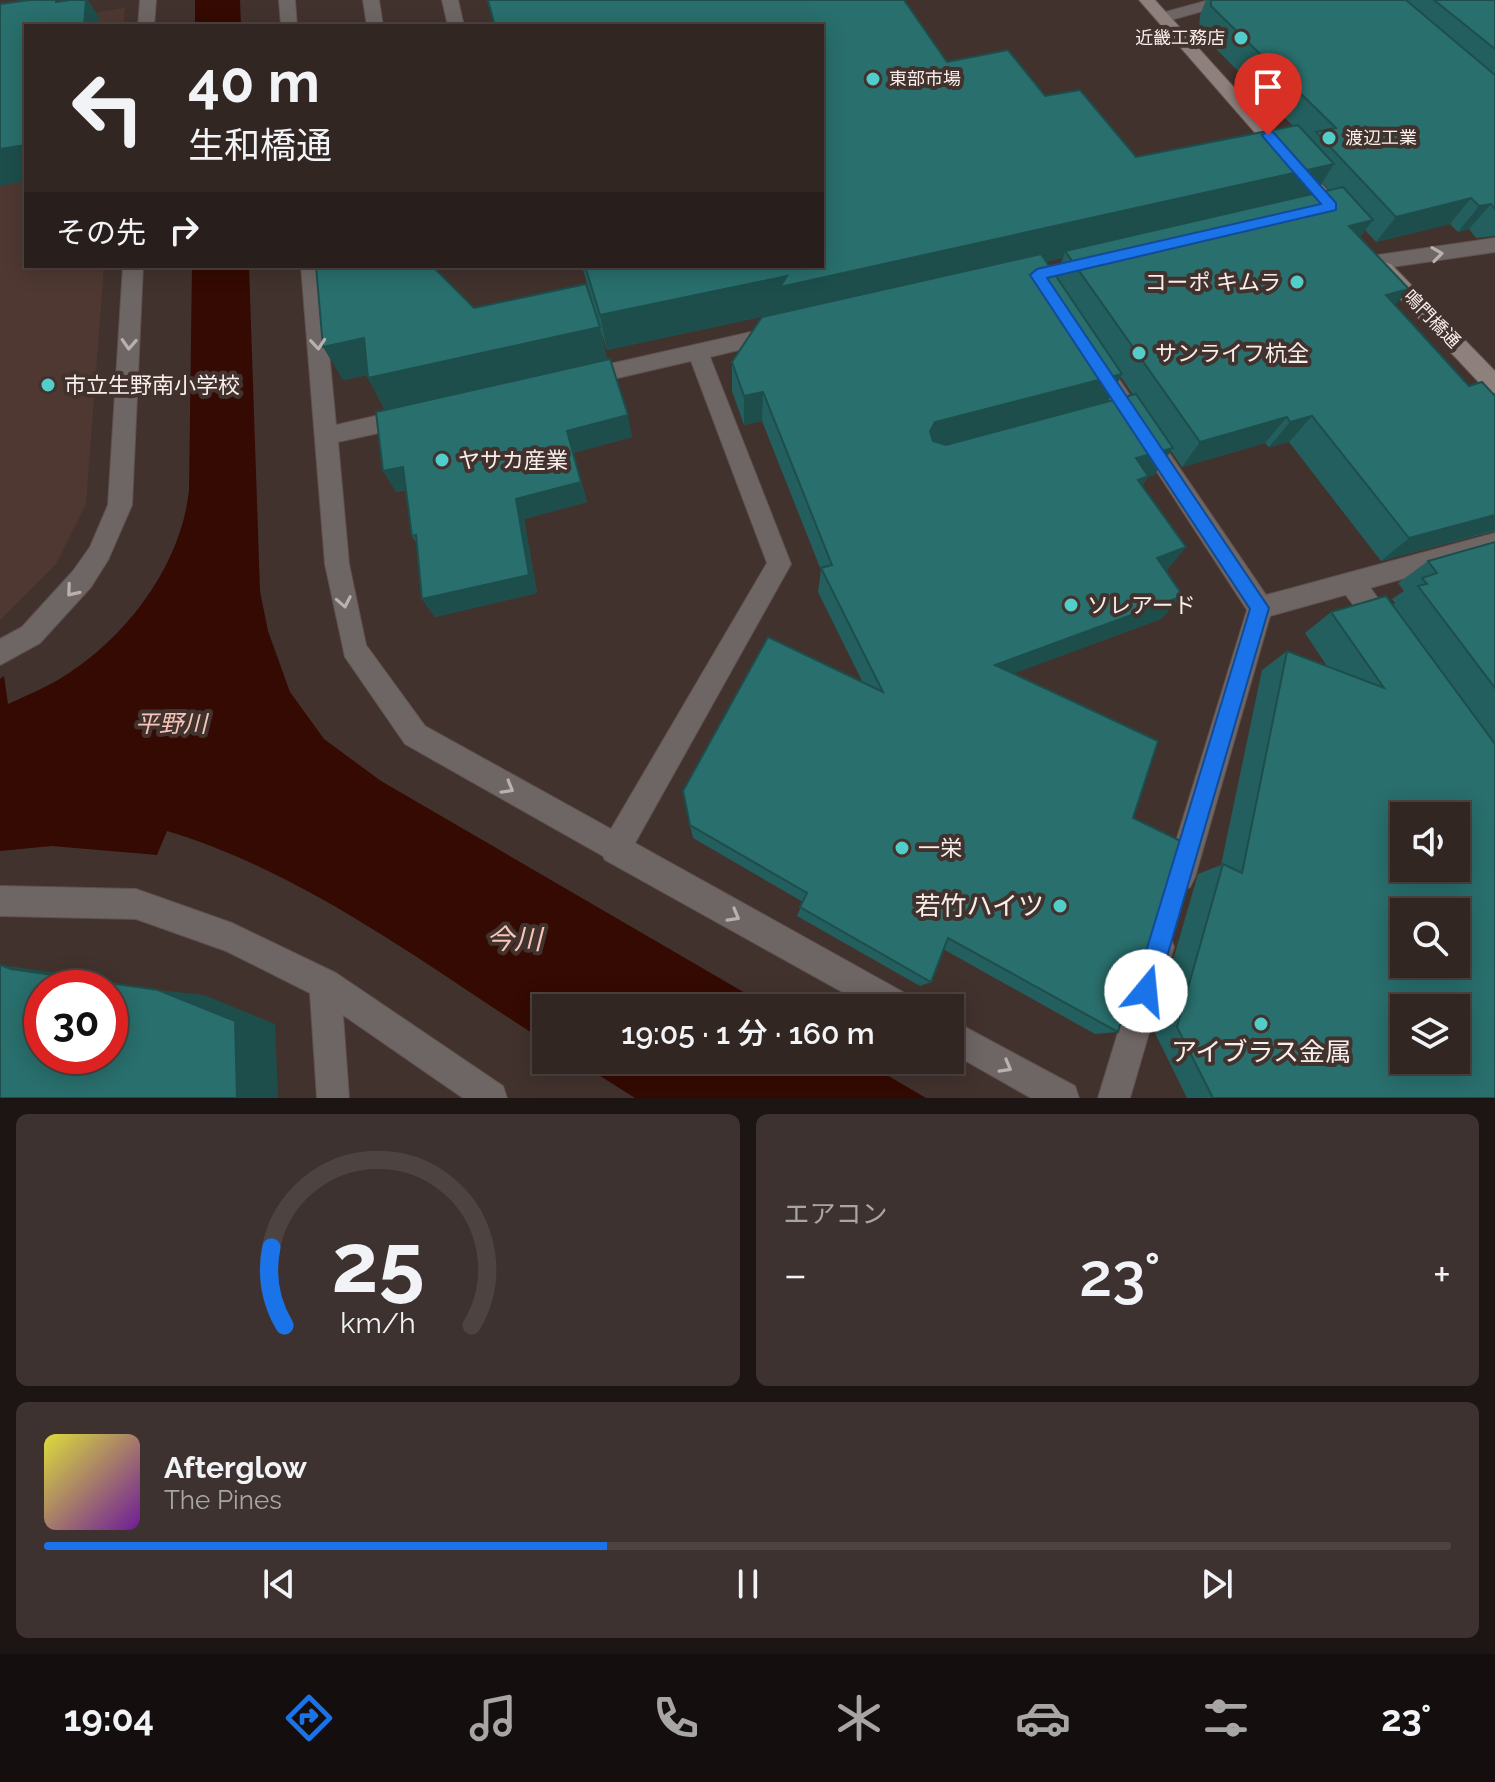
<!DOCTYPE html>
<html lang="ja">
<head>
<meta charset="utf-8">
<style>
	:root { --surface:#322622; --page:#3d322f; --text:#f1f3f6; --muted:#a8a5a5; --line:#4d4340; --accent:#1a73e8 }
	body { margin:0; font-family:Raleway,"Noto Sans JP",sans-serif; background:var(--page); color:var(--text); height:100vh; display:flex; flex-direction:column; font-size:30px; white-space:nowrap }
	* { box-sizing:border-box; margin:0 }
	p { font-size:26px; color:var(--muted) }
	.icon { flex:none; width:44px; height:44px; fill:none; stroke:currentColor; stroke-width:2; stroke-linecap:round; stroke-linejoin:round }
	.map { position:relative; height:1098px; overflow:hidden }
	.panel { display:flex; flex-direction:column; gap:16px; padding:16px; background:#1c1513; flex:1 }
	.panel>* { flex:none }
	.guide { position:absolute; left:24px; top:24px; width:800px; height:244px; border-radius:0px; box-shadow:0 4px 20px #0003,0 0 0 2px var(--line); background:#322622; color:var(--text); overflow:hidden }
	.buttons { position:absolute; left:1390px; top:802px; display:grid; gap:16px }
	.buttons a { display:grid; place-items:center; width:80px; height:80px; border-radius:0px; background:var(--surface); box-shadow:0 4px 20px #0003,0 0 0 2px var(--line); font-size:40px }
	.speed { position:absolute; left:24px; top:970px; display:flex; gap:16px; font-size:40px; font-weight:700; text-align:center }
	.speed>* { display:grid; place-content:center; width:104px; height:104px; border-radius:50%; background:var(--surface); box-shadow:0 4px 20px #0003,0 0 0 2px var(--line); line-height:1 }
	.speed .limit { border:12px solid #d22; background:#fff; color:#111 }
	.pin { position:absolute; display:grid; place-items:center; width:68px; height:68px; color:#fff; margin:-82px -34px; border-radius:50% 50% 50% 0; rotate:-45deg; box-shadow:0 0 8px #0007 }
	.pin .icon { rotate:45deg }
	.me { position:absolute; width:88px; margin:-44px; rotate:17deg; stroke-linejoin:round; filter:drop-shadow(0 0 6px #0008) }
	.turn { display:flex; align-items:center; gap:28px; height:168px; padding:0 32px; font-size:36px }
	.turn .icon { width:104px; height:104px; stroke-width:2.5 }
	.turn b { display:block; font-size:56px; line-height:68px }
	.then { display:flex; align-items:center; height:76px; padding:0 32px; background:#0003; gap:16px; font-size:30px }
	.big { font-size:60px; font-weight:600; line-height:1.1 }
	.panel .card { flex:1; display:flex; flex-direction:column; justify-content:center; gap:12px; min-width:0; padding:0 28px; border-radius:12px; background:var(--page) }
	.panel .dial { align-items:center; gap:0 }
	.dial svg { height:208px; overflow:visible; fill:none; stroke:var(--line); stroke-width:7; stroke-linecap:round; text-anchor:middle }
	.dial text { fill:var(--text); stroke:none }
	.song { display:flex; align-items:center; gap:24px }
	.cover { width:96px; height:96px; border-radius:12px; background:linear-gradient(135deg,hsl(60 70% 55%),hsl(280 70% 35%)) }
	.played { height:8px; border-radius:4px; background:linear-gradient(90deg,var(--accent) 40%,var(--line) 40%) }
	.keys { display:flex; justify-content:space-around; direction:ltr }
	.heat { display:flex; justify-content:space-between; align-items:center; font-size:44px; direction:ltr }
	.panel .tiles { flex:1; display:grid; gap:16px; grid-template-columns:1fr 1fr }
	.card:last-child { grid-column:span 2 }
	.trip { position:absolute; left:532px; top:994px; width:432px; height:80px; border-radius:0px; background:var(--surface); box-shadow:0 4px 20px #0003,0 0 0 2px var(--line); font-weight:600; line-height:80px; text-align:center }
	.dock { display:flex; height:128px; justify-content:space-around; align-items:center; background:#140f0e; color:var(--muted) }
	.dock .icon { width:56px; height:56px }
	.dock .on { color:var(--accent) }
	.dock b { font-size:36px; color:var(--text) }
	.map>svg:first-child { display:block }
	.built { fill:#4f3832 }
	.water { fill:#340a02 }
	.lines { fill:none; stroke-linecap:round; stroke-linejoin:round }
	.lane-casing { stroke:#5f504c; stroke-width:2 }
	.street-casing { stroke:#5f504c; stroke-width:2 }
	.secondary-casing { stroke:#5f504c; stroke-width:2 }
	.lane { fill:#6e6664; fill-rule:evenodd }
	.street { fill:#6e6664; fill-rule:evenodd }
	.secondary { fill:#8d807d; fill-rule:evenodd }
	.wall { fill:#235f5e; fill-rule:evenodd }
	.shaded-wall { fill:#1d4e4c }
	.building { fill:#296f6d; stroke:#1d4e4c; stroke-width:2; fill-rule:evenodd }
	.oneway { stroke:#bab1ae }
	.route { fill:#1a73e8; stroke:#114b97; stroke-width:2 }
	.poi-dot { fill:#53cdca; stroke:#42322e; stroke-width:3 }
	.labels { text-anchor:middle; stroke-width:8; stroke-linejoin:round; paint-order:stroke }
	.far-poi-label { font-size:18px; fill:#f8eeeb; stroke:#42322e; text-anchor:start }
	.far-street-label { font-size:18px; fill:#f8eeeb; stroke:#42322e }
	.poi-label { font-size:22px; fill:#f8eeeb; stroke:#42322e; text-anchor:start }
	.water-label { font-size:24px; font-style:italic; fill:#f7c6b9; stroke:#42322e }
	.near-poi-label { font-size:26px; fill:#f8eeeb; stroke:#42322e; text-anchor:end }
	.near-water-label { font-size:28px; font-style:italic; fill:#f7c6b9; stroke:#42322e }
</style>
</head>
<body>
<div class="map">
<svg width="1495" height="1098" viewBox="0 0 1495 1098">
	<rect width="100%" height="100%" fill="#42322e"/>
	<path class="built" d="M125,8L123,26H26V266H104L86,504L56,564L0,620V27Z"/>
	<g class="water">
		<path d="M195,0H240L241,26H195Z"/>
		<path d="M192,266H249L260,591L268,631L290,692L324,739L381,781L771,1008H546V1042C425,965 306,873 167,831L157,855L52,846L0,851V679L4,676L8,704C25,696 42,689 58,680C124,641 181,567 189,490Z"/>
		<path d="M575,1060H861L926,1098H635Z"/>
	</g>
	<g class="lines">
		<defs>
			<g id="lane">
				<path d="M363,0H379L383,26H367Z"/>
				<path d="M442,0H458L464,26H448Z"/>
				<path d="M1352,572L1361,575L1393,619L1397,627L1393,635L1384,638L1375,635L1343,591L1340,583L1343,575Z"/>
			</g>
			<g id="street">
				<path d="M140,0H156L154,26H138Z"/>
				<path d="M279,0H295L297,26H281Z"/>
				<path d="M1209,0H1234L1231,3L1164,22L1156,17L1158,14Z"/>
				<path d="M1495,238V252L1378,269L1368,262L1378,255Z"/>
				<path d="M123,266H143L132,505L108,560L91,587L40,643L0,665V639L22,627L73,571L90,547L108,505Z"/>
				<path d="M301,266H321L336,425L410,408L418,411L421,417L418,423L410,426L338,442L349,564L366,645L425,726L611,829L767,563L691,361L583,386L575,384L572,378L575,372L583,370L777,326L784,329L787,334L784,339L710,357L791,564L635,843L912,997L917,1008H871L605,860L603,856L405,744L345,657L325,564Z"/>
				<path d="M1097,355L1104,357L1266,595L1495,533V553L1270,616L1195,877L1190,887L1180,892L1170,887L1165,877L1247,610L1090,369L1086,363L1090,357Z"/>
				<path d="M0,886L136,889L232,923L336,973L503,1086L507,1098H463L343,1015L349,1098H317L310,993L226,951L136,919L0,916Z"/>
				<path d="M1159,932L1170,936L1174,947L1130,1098H1098L1144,947L1148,936Z"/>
				<path d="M950,1019L1075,1086L1079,1098H1031L950,1052Z"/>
			</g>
			<g id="secondary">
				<path d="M1139,0H1155L1346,211L1348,216L1346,221H1332Z"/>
				<path d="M1384,262L1391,264L1495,371V393L1487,391L1377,274L1374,269L1377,264Z"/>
			</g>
		</defs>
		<use href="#lane" class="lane-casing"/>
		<use href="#street" class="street-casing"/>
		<use href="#secondary" class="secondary-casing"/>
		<use href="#lane" class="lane"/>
		<use href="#street" class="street"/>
		<use href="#secondary" class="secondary"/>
	</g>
	<g class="wall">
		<path d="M487,0H904L947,62L1045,96L1136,157L1293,126L1199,32L1200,15L1206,0H1495V236L1476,238L1469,229L1458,232L1450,224L1376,242L1365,230L1360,237L1395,305L1469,386L1495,396V531L1381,561L1289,442L1269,447L1265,443L1182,467L1171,451L1154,475L1148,477L1142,486L1186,547L1166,571L1161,619L1014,673L1133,818L1155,977L1132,981L1118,1032L1095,1034L943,949L931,982L920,986L797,916L803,902L693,838L690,825L862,681L818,592L821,570L762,421L744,425L732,391V362L779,313L607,350L601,331L607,360L632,437L573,453L587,502L524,519L537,593L435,617L422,599L417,544L412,536L406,490L396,492L385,410L368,378V375L343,380L474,308L596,315L582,266H822V26H494ZM1323,183L1329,190L1316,194ZM1063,258L1056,276L1046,261ZM1121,377L1133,395L1107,402Z"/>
		<path d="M1495,542V1098H1187L1153,1029L1198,874L1221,865L1262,670L1287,651L1327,666L1305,633L1331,612L1393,605L1395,603L1392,599L1404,591L1398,583L1428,561Z"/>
	</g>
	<g class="shaded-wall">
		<path d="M86,0H88L104,26H84Z"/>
		<path d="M26,145V181L0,186V149Z"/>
		<path d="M1334,164L1310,202L1065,251L1063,258L778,322L779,313L607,350L600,315L787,276Z"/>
		<path d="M1471,198L1450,224L1376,242L1396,217Z"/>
		<path d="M1491,204L1469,229L1458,232L1479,206Z"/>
		<path d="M1373,220L1351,249L1349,226Z"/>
		<path d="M1409,289L1385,317L1386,295Z"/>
		<path d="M600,327L607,361L386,411L368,378Z"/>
		<path d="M364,338L381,372L343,380L323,347Z"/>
		<path d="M1122,374L1107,403L927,450L930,431L935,422Z"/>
		<path d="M763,392L762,421L744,425V396Z"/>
		<path d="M628,415L632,437L573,453L567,431Z"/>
		<path d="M1312,416L1289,442L1269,447L1290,422Z"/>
		<path d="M1287,417L1265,443L1182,467L1200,442Z"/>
		<path d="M1173,448L1154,475L1148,477L1130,503L1136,458Z"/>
		<path d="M403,467L415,487L396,492L383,471Z"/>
		<path d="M581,482L587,502L524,519L537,593L435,617L422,599L516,499Z"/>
		<path d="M1495,515V530L1381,561L1409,538Z"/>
		<path d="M1186,547L1166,571L1157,558Z"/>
		<path d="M1183,596L1161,619L983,685L995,665Z"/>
		<path d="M1,965L59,973L67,976L11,969Z"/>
		<path d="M158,990L204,995L275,1024L278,1098H237Z"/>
	</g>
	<g class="building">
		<path d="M29,0H56V2L70,0H86L84,26H26V145L0,149V4Z"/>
		<path d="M488,0H904L947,62L1008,50L1045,96L1080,90L1136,157L1298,125L1334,164L780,287L787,276L600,315L585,266H822V26H495Z"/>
		<path d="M1211,0H1406L1495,75V209L1491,204L1479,206L1471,198L1396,217L1316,132L1336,128L1211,6Z"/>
		<path d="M1434,0H1495V49Z"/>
		<path d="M1343,187L1373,220L1349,226L1409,289L1386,295L1469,386L1482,382L1495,396V515L1409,538L1312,416L1290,422L1287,417L1200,442L1065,251Z"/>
		<path d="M1041,254L1122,374L935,422L930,431L933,441L946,445L1136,394L1173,448L1136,458L1148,476L1138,480L1186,547L1157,558L1183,596L995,665L1158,741L1133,818L1193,847L1155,977L1141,950L1118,1032L948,938L931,982L800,907L807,893L690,825L683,791L768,637L883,692L821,568L832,565L763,392L744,396L732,362L762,317Z"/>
		<path d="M316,266H432L474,308L586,284L600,327L368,378L364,338L323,347Z"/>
		<path d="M610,359L628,415L567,431L581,482L516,499L529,575L422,599L416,535L412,536L403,467L383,471L376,412Z"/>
		<path d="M1495,542V688L1418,586L1427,584L1422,578L1437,573L1428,561Z"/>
		<path d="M1386,596L1495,744V1098H1213L1177,1027L1223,864L1242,873L1287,651L1384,688L1331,612ZM1404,816H1456V868H1404ZM1404,912H1456V964H1404ZM1404,1008H1456V1060H1404Z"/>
		<path d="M0,965L11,969L158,990L235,1021L237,1098H0ZM42,988H110V1056H42Z"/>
	</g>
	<defs><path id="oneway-chevron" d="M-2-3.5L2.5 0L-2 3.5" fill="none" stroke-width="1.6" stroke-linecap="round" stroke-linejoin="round" transform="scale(2)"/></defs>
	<g class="oneway">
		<use href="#oneway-chevron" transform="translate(1437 254) rotate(-8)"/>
		<use href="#oneway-chevron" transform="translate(129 344) rotate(93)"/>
		<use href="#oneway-chevron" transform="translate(318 344) rotate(85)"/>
		<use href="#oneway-chevron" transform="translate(72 591) rotate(130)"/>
		<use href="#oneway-chevron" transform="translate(344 602) rotate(79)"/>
		<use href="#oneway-chevron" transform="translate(508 788) rotate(30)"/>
		<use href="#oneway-chevron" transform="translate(734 916) rotate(29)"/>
		<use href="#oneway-chevron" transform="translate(1006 1067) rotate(29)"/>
	</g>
	<path class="route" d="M1268,131L1273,132L1336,203V210L1047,278L1269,608L1157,991L1154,999L1146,1003L1137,999L1134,991L1250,609L1030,275L1037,269L1321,204L1264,138L1262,135Z"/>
	<g class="poi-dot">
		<circle cx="1241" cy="38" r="8"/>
		<circle cx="873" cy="79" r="8"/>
		<circle cx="1329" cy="138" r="8"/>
		<circle cx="1297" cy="282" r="8"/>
		<circle cx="1139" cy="353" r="8"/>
		<circle cx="48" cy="385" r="8"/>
		<circle cx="442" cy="460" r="8"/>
		<circle cx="1071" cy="605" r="8"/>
		<circle cx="902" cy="848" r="8"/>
		<circle cx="1060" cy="906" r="8"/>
		<circle cx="1261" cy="1024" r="8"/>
	</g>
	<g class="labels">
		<g class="far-poi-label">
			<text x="1225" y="44" text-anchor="end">近畿工務店</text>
			<text x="889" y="85">東部市場</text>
			<text x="1345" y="144">渡辺工業</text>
		</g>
		<g class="far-street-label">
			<text transform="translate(1432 319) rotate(46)" y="6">鳴門橋通</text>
		</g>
		<g class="poi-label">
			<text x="1281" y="290" text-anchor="end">コーポ キムラ</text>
			<text x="1155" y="361">サンライフ杭全</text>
			<text x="64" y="393">市立生野南小学校</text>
			<text x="458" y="468">ヤサカ産業</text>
			<text x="1087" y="613">ソレアード</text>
			<text x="918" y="856">一栄</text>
		</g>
		<g class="water-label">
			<text x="171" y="732">平野川</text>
		</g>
		<g class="near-poi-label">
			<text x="1044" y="915">若竹ハイツ</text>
			<text x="1261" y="1061" text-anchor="middle">アイブラス金属</text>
		</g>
		<g class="near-water-label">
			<text x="514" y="949">今川</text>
		</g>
	</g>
</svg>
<div class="buttons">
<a><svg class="icon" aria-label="sound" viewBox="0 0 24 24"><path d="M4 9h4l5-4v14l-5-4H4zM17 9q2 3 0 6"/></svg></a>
<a><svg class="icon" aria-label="search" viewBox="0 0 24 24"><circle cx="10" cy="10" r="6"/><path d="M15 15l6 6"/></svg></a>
<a><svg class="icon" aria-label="layers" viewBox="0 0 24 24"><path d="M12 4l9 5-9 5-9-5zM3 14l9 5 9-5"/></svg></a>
</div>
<div class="speed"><div class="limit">30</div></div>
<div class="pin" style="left:1268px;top:135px;background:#d93025"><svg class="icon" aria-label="arrive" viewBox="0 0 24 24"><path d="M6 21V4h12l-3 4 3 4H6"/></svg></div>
<svg class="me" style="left:1146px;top:991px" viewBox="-20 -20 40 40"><circle r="19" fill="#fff"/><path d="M0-13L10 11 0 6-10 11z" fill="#1a73e8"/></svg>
<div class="trip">19:05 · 1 分 · 160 m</div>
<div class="guide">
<div class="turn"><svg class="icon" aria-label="left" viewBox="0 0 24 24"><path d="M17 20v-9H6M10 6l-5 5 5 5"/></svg><div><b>40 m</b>生和橋通</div></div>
<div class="then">その先<svg class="icon" aria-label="right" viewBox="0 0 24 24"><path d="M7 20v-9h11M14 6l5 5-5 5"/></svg></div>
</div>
</div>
<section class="panel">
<div class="tiles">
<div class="card dial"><svg viewBox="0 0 100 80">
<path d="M14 69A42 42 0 1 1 86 69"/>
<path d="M14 69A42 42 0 0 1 9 39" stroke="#1a73e8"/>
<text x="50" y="56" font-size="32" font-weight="700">25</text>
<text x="50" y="72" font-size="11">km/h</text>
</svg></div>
<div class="card"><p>エアコン</p>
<div class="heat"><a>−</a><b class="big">23°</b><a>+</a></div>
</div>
<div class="card">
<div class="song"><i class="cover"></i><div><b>Afterglow</b><p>The Pines</p></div></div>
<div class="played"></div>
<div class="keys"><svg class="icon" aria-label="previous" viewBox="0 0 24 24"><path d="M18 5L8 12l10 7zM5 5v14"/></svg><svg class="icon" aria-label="pause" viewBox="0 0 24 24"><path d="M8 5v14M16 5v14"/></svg><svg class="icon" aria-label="next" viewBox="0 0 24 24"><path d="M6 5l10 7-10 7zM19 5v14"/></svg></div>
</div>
</div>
</section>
<nav class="dock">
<b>19:04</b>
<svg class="icon on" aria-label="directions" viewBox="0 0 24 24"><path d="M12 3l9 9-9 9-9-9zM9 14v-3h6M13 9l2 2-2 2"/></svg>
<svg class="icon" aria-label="music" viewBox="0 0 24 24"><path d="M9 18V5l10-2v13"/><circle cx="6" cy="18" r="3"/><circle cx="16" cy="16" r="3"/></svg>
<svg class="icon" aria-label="phone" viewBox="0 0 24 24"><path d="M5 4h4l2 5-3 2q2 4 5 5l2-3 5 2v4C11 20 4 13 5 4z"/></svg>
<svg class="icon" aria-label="climate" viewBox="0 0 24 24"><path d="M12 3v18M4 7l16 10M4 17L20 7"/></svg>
<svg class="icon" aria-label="car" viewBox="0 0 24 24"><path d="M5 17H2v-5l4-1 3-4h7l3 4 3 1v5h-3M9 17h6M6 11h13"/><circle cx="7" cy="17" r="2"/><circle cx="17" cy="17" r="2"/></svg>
<svg class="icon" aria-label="filters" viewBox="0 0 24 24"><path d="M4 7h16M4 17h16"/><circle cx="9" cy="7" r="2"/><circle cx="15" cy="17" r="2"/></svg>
<b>23°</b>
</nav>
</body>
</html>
